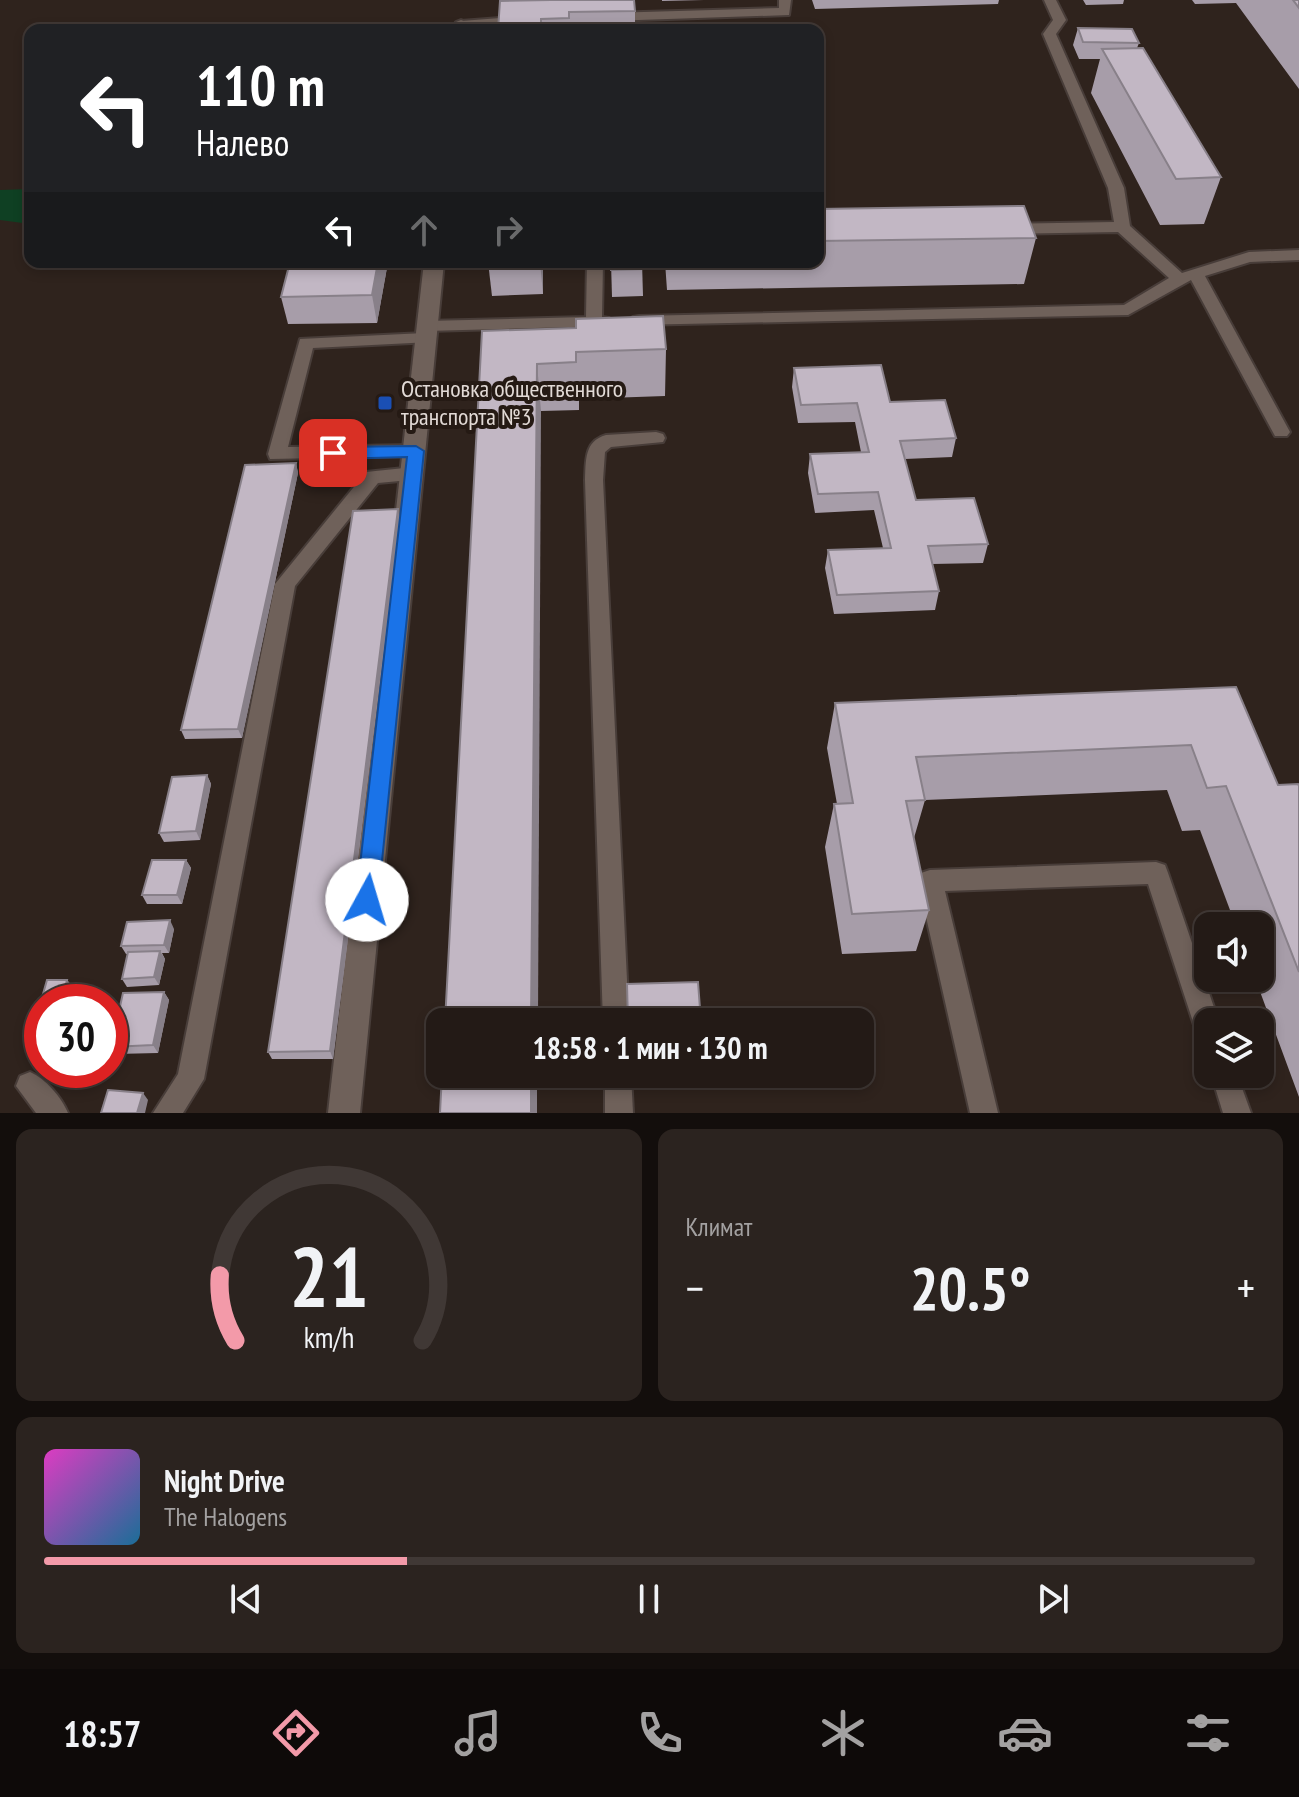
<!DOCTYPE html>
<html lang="ru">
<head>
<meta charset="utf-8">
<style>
	:root { --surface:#231a16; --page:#2b231f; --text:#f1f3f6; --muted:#a3a1a1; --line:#403835; --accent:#f39aa9 }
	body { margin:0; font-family:"PT Sans Narrow",sans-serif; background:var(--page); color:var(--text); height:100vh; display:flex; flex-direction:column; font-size:30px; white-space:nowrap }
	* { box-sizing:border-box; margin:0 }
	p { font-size:26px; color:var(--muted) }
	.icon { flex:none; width:44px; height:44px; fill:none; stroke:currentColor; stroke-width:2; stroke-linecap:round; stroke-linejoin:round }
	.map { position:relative; height:1113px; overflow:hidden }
	.panel { display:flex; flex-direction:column; gap:16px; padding:16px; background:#130e0c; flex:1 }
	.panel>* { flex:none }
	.banner { position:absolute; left:24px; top:24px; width:800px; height:244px; border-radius:16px; box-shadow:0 4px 12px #0003,0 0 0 2px var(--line); background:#202124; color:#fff; overflow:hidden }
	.buttons { position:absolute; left:1194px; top:912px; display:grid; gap:16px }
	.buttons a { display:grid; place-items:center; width:80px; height:80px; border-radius:16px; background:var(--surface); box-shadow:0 4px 12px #0003,0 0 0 2px var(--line); font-size:40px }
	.speed { position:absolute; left:24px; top:984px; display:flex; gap:16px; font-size:40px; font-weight:700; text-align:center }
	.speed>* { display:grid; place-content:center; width:104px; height:104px; border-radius:50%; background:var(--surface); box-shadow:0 4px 12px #0003,0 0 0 2px var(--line); line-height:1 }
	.speed .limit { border:12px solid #d22; background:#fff; color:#111 }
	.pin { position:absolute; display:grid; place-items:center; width:68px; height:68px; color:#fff; margin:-34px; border-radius:16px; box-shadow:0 4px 12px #0006 }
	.me { position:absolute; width:88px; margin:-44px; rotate:6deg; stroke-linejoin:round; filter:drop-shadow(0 0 6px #0008) }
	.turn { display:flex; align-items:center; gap:28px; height:168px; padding:0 40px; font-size:36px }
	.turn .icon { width:104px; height:104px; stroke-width:2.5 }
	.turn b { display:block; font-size:56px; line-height:68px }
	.lanes { display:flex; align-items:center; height:76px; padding:0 40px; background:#0003; justify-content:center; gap:40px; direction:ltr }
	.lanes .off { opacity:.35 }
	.big { font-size:60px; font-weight:700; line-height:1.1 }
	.panel .card { flex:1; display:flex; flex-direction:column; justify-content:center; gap:12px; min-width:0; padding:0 28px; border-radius:16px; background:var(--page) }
	.panel .dial { align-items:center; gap:0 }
	.dial svg { height:208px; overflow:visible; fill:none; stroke:var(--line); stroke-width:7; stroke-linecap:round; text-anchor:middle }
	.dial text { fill:var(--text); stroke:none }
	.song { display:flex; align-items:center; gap:24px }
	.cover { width:96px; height:96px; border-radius:12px; background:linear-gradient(135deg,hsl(310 70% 55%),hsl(200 70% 35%)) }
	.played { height:8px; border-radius:4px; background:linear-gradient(90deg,var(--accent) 30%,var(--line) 30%) }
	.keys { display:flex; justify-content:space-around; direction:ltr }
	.heat { display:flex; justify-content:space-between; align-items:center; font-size:44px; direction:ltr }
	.panel .tiles { flex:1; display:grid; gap:16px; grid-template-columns:1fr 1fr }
	.card:last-child { grid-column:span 2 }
	.trip { position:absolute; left:426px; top:1008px; width:448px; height:80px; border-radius:16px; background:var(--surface); box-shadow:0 4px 12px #0003,0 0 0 2px var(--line); font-weight:700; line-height:80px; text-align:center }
	.tab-bar { display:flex; height:128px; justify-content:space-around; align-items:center; background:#0e0a09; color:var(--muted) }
	.tab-bar .icon { width:56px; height:56px }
	.tab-bar .on { color:var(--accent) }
	.tab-bar b { font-size:36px; color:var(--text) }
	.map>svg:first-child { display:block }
	.green { fill:#0f4023 }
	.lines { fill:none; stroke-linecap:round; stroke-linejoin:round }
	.lane-casing { stroke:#483d39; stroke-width:4 }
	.street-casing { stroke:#483d39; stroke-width:4 }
	.lane { fill:#6f615a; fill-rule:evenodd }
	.street { fill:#6f615a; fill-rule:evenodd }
	.wall { fill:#a79da9 }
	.shaded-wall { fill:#888089 }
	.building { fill:#c2b7c4; stroke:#888089; stroke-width:2 }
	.route { fill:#1a73e8; stroke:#114b97; stroke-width:2 }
	.transit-dot { fill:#1a4fb4; stroke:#251a14; stroke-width:3 }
	.labels { text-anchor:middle; stroke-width:8; stroke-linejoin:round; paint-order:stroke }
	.poi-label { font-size:24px; fill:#e2dad6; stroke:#251a14; text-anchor:start }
</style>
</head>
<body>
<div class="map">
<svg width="1299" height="1113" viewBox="0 0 1299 1113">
	<rect width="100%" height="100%" fill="#2f231d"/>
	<path class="green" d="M30,189V224L0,220V190Z"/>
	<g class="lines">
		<defs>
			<g id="lane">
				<path d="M779,0H791L789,15L609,21L603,17L609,13L779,8Z"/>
				<path d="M1044,0H1056L1066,20L1056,34L1124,188L1130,226L1182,273L1249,252L1299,250V260L1250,262L1205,276L1290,432L1287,436H1275L1191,280L1128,315L633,325L631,321L633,317L639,316L1124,305L1169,278L1118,232L1007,234L999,229L1007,224L1114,222L1108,188L1043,34L1053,20Z"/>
				<path d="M525,16L531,20L530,23L461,29L455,25L461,21Z"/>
				<path d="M587,262H603L602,317L609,318L611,322L609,326L426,331L418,326L426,321L586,317Z"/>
				<path d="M425,333L431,334L434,338L431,342L313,348L288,447L416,445L423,446L425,451L423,456L270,459L268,454L300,339Z"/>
				<path d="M656,432L663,434L665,438L663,442L611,447L605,452L603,480L629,1022H603L585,480C586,461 584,441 606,435Z"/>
				<path d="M414,467L423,474L421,479L378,483L295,586L204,1079L183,1113H153L178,1074L275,584L366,472Z"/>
				<path d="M1156,862L1165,865L1168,873L1219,1022H1208V1041L1199,1037L1195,1028L1148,884L945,891L998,1113H970L918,881L921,873L930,870Z"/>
				<path d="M30,1072C46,1079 61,1097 68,1113H36L16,1086L20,1076Z"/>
				<path d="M605,1074H631L633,1113H605Z"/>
				<path d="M1211,1074H1237L1251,1113H1223Z"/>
			</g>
			<g id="street">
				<path d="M461,20L466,22L468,30H452L456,22Z"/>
				<path d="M424,262H444L360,1113H328Z"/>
			</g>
		</defs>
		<use href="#lane" class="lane-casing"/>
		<use href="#street" class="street-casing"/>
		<use href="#lane" class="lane"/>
		<use href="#street" class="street"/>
	</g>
	<g class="wall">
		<path d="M551,0L635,11V30H498Z"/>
		<path d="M662,0H704L662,1Z"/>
		<path d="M812,0H999L998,4L815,9Z"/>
		<path d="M1083,0H1124L1123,4L1086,5Z"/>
		<path d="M1192,0H1299V89L1236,3L1195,4Z"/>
		<path d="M1078,28L1139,43L1137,48L1221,177L1204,224L1160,225L1091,93L1100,59H1079L1073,45Z"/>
		<path d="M818,209L1036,238L1024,284L667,290L665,262H818Z"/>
		<path d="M388,262L377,323L288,324L281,297Z"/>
		<path d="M488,262H543V294L492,296Z"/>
		<path d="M611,262H642L643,296L612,297Z"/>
		<path d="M576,328L666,349L665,396L579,399V410L541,411L482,331Z"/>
		<path d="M794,368L890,402L956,438L952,457L905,459L916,500L988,544L983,563L932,564L939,591L935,610L834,614L825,568L828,550L883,548L874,510L815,513L808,473L810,454L861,452L855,422L798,423L792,387Z"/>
		<path d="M296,463L298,473L242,738L185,739L181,730Z"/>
		<path d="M400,519L333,1059H272L268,1052Z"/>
		<path d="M1236,687L1278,785L1299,786V1097L1255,978H1260V926H1236L1200,830L1182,831L1167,790L925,800L914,838L929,910L916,951L842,954L825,847L834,804H837L827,748L835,703Z"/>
		<path d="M207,775L211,784L200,840L164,842L159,833Z"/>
		<path d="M186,860L191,868L182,904H147L142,895Z"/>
		<path d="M174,929L169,953H162L165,959L159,985L127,987L122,979L128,954H126L121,946Z"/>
		<path d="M47,980H67L73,987L69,1002H42V1036H39L33,1029Z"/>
		<path d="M164,992L169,1000L158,1053L116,1054L111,1047Z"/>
	</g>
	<g class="shaded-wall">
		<path d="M378,262H388L377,323L372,295Z"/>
		<path d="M540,262H543V294Z"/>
		<path d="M537,364L541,411L538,1022H531Z"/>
		<path d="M296,463L298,473L242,738L238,729Z"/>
		<path d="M398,509L400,519L333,1059L330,1051Z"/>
		<path d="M207,775L211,784L200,840L196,831Z"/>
		<path d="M186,860L191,868L182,904L177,895Z"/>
		<path d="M170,920L174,929L169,953L164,945Z"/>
		<path d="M160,951L165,959L159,985L154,977Z"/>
		<path d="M67,980L73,987L69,1002H61Z"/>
		<path d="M164,992L169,1000L158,1053L153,1045Z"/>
		<rect x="531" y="1074" width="6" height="39"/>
		<path d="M143,1093L148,1100L145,1113H137Z"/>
	</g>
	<g class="building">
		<path d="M551,0H634L635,11L569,12V18L541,19V30H498L500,1Z"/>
		<path d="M1293,0H1299V8Z"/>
		<path d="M1078,28L1132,29L1139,43L1083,42Z"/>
		<path d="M1143,48L1221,177L1176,179L1102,49Z"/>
		<path d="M1024,206L1036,238L818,241V209Z"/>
		<path d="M290,262H378L372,295L281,297Z"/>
		<path d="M611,262H642L643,269L611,270Z"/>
		<path d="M663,316L666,349L576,352V362L537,364L531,1022H445L482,331L576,328V319Z"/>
		<path d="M881,365L890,402L945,400L956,438L900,441L916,500L974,498L988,544L928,546L939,591L837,595L828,550L891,548L878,492L818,494L810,454L869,452L857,403L801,405L794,368Z"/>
		<path d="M296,463L238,729L181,730L245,465Z"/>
		<path d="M398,509L330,1051L268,1052L353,511Z"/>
		<path d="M1236,687L1278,785L1298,784L1299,786V972L1226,786L1207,788L1191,745L916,757L925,800L906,801L929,910L852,914L834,804L853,803L835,703Z"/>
		<path d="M207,775L196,831L159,833L172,777Z"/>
		<path d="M152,860H186L177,895H142Z"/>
		<path d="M170,920L164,945L121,946L127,922Z"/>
		<path d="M160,951L154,977L122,979L128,952Z"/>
		<path d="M47,980H67L61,1002H42V1028L33,1029Z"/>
		<path d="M698,982L701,1022H628L627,984Z"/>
		<path d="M164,992L153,1045L111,1047L123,993Z"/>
		<path d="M442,1074H531V1113H440Z"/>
		<path d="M108,1090L143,1093L137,1113H101Z"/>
	</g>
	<path class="route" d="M416,446L424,451L378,900L375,907L367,910L359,907L356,900L407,457L333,459L324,453L333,447Z"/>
	<rect class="transit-dot" x="377" y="395" width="16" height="16" rx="4"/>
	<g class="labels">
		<g class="poi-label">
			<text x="401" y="397">Остановка общественного<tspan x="401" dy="28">транспорта №3</tspan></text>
		</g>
	</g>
</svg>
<div class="buttons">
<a><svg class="icon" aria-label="sound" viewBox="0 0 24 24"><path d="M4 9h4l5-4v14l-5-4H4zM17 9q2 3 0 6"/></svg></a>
<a><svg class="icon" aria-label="layers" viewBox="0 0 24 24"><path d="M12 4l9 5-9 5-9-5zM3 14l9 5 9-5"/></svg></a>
</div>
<div class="speed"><div class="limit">30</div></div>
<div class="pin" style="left:333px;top:453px;background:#d93025"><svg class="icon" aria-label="arrive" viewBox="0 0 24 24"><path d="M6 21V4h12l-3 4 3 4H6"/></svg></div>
<svg class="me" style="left:367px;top:900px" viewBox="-20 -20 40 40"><circle r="19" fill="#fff"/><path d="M0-13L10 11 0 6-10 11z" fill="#1a73e8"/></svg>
<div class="trip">18:58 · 1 мин · 130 m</div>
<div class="banner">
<div class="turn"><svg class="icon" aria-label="left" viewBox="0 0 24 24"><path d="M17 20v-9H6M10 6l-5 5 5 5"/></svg><div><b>110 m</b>Налево</div></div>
<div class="lanes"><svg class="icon" aria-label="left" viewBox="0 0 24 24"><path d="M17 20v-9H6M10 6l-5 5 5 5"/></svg><svg class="icon off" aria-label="ahead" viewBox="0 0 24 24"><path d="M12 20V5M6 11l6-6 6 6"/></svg><svg class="icon off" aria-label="right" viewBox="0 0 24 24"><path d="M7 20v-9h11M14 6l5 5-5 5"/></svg></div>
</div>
</div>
<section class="panel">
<div class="tiles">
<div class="card dial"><svg viewBox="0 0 100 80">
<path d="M14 69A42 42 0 1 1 86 69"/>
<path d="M14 69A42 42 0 0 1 8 44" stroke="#f39aa9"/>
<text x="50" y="56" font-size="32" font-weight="700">21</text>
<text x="50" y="72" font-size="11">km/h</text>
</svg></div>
<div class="card"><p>Климат</p>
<div class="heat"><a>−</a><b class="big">20.5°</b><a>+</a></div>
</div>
<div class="card">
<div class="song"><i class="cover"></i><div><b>Night Drive</b><p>The Halogens</p></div></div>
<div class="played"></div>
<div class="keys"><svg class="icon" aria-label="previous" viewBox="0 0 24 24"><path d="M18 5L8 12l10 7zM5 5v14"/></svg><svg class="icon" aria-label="pause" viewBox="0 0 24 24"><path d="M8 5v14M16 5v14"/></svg><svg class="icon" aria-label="next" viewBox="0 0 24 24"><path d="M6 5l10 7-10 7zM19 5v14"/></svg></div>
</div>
</div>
</section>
<nav class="tab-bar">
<b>18:57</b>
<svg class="icon on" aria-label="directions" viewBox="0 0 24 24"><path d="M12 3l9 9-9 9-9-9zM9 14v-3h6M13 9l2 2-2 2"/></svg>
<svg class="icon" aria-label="music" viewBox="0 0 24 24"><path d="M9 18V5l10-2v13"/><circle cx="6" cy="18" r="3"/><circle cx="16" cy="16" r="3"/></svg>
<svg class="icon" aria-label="phone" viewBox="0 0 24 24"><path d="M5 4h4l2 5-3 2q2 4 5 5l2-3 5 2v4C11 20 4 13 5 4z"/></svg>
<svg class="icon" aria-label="climate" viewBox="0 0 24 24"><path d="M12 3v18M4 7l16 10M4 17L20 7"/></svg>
<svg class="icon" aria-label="car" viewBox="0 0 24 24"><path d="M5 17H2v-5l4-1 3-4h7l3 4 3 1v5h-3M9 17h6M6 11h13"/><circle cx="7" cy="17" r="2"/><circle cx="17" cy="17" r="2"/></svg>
<svg class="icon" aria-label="filters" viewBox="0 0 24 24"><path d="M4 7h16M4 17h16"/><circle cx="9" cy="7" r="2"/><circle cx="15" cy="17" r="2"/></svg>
</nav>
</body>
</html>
